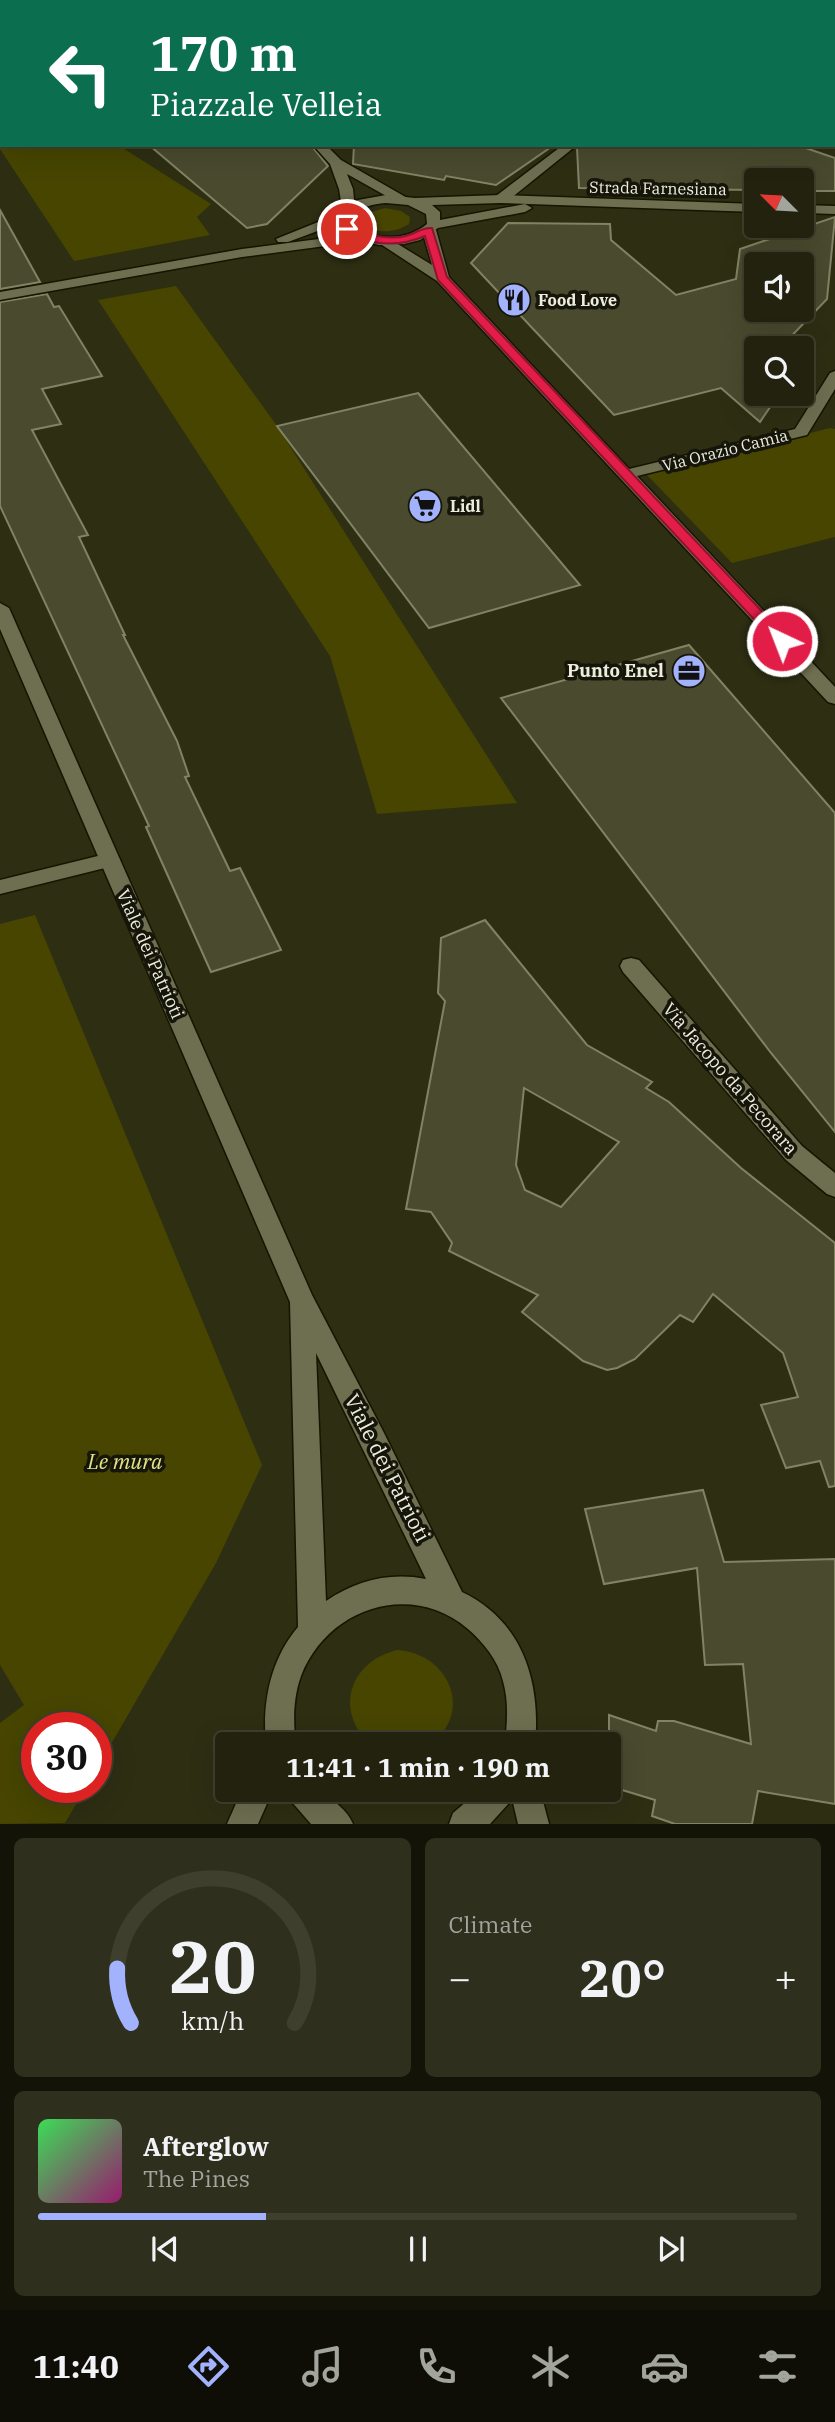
<!DOCTYPE html>
<html lang="en">
<head>
<meta charset="utf-8">
<style>
	:root { --surface:#22220e; --page:#2e2f1c; --text:#f1f3f6; --muted:#a2a49e; --line:#3f3f2e; --accent:#a3b2fd }
	body { margin:0; font-family:"IBM Plex Serif",serif; background:var(--page); color:var(--text); height:100vh; display:flex; flex-direction:column; font-size:26px; white-space:nowrap }
	* { box-sizing:border-box; margin:0 }
	p { font-size:23px; color:var(--muted) }
	.icon { flex:none; width:38px; height:38px; fill:none; stroke:currentColor; stroke-width:2; stroke-linecap:round; stroke-linejoin:round }
	.map { position:relative; height:1824px; overflow:hidden }
	.details { display:flex; flex-direction:column; gap:14px; padding:14px; background:#131308; flex:1 }
	.details>* { flex:none }
	.top-card { position:absolute; left:0px; top:0px; width:836px; height:147px; box-shadow:0 7px 28px #0002,0 0 0 2px var(--line); background:#0b6e4f; color:#fff; overflow:hidden }
	.needle { width:46px; rotate:294deg }
	.buttons { position:absolute; left:744px; top:168px; display:grid; gap:14px }
	.buttons a { display:grid; place-items:center; width:70px; height:70px; border-radius:7px; background:var(--surface); box-shadow:0 7px 28px #0002,0 0 0 2px var(--line); font-size:35px }
	.speed { position:absolute; left:21px; top:1712px; display:flex; gap:14px; font-size:35px; font-weight:700; text-align:center }
	.speed>* { display:grid; place-content:center; width:91px; height:91px; border-radius:50%; background:var(--surface); box-shadow:0 7px 28px #0002,0 0 0 2px var(--line); line-height:1 }
	.speed .limit { border:10px solid #d22; background:#fff; color:#111 }
	.pin { position:absolute; display:grid; place-items:center; width:60px; height:60px; color:#fff; margin:-30px; border:4px solid #fff; border-radius:50%; box-shadow:0 2px 7px #0007 }
	.me { position:absolute; width:77px; margin:-38px; rotate:317deg; stroke-linejoin:round; filter:drop-shadow(0 0 5px #0008) }
	.turn { display:flex; align-items:center; gap:24px; height:147px; padding:0 35px; font-size:32px }
	.turn .icon { width:91px; height:91px; stroke-width:2.5 }
	.turn b { display:block; font-size:49px; line-height:60px }
	.big { font-size:52px; font-weight:800; line-height:1.1 }
	.details .card { flex:1; display:flex; flex-direction:column; justify-content:center; gap:10px; min-width:0; padding:0 24px; border-radius:10px; background:var(--page) }
	.details .dial { align-items:center; gap:0 }
	.dial svg { height:182px; overflow:visible; fill:none; stroke:var(--line); stroke-width:7; stroke-linecap:round; text-anchor:middle }
	.dial text { fill:var(--text); stroke:none }
	.song { display:flex; align-items:center; gap:21px }
	.cover { width:84px; height:84px; border-radius:10px; background:linear-gradient(135deg,hsl(130 70% 55%),hsl(320 70% 35%)) }
	.played { height:7px; border-radius:4px; background:linear-gradient(90deg,var(--accent) 30%,var(--line) 30%) }
	.keys { display:flex; justify-content:space-around; direction:ltr }
	.heat { display:flex; justify-content:space-between; align-items:center; font-size:38px; direction:ltr }
	.details .tiles { flex:1; display:grid; gap:14px; grid-template-columns:1fr 1fr }
	.card:last-child { grid-column:span 2 }
	.trip { position:absolute; left:215px; top:1732px; width:406px; height:70px; border-radius:7px; background:var(--surface); box-shadow:0 7px 28px #0002,0 0 0 2px var(--line); font-weight:800; line-height:70px; text-align:center }
	.tab-bar { display:flex; height:112px; justify-content:space-around; align-items:center; background:#0e0e06; color:var(--muted) }
	.tab-bar .icon { width:49px; height:49px }
	.tab-bar .active { color:var(--accent) }
	.tab-bar b { font-size:32px; color:var(--text) }
	.map>svg:first-child { display:block }
	.green { fill:#474500 }
	.building { fill:#4a4a2f; stroke:#828265; stroke-width:2; fill-rule:evenodd }
	.lines { fill:none; stroke-linecap:round; stroke-linejoin:round }
	.street-casing { stroke:#161600; stroke-width:3 }
	.secondary-casing { stroke:#161600; stroke-width:3 }
	.street { fill:#6e6e51; fill-rule:evenodd }
	.secondary { fill:#6e6e51; fill-rule:evenodd }
	.route { fill:#e11d48; stroke:#92132f; stroke-width:2 }
	.labels { text-anchor:middle; stroke-width:7; stroke-linejoin:round; paint-order:stroke }
	.far-street-label { font-size:16px; fill:#eceddd; stroke:#15150a }
	.far-poi-label { font-size:16px; font-weight:bold; fill:#eceddd; stroke:#15150a; text-anchor:start }
	.poi-label { font-size:18px; font-weight:bold; fill:#eceddd; stroke:#15150a; text-anchor:end }
	.street-label { font-size:18px; fill:#eceddd; stroke:#15150a }
	.near-park-label { font-size:21px; font-style:italic; fill:#e4e386; stroke:#15150a }
	.near-street-label { font-size:21px; fill:#eceddd; stroke:#15150a }
</style>
</head>
<body>
<div class="map">
<svg width="835" height="1824" viewBox="0 0 835 1824">
	<rect width="100%" height="100%" fill="#2e2e13"/>
	<g class="green">
		<path d="M0,65L2,145H118L211,204L197,217L210,235L74,261L0,149Z"/>
		<path d="M385,208L401,211L410,217L409,224C395,233 377,234 363,225L361,221L365,214Z"/>
		<path d="M176,286L277,426L517,803L377,814L330,656L98,300Z"/>
		<path d="M830,428L835,429V537L732,563L646,474Z"/>
		<path d="M35,915L262,1465L216,1563L96,1770V1727H37V1787H86L65,1823L0,1824V1723L24,1705L0,1665V924Z"/>
		<path d="M397,1650C448,1653 475,1711 430,1745H370C334,1710 349,1662 397,1650Z"/>
	</g>
	<g class="building">
		<path d="M149,145H311L328,166L267,224L247,228Z"/>
		<path d="M354,145H554L496,185L446,176L444,180L353,164Z"/>
		<path d="M580,145H797L835,158V191H802V180H756V190L579,188L577,148Z"/>
		<path d="M0,210L40,282L0,289Z"/>
		<path d="M835,217L827,299L780,348H756V394H779L760,422L721,388L614,415L471,263L508,223L610,224L611,240L676,295L736,279L740,249ZM756,264H802V310H756Z"/>
		<path d="M47,294L54,307L59,306L102,376L42,389L61,424L32,430L88,535L79,537L125,635H123L177,741L189,776L185,777L230,871L240,868L281,950L211,972L146,827L149,826L0,506V302Z"/>
		<path d="M418,393L580,585L429,628L277,426Z"/>
		<path d="M689,645L835,813V1132L771,1053L501,698Z"/>
		<path d="M485,920L587,1045L652,1082L646,1088L669,1102L741,1168L835,1243V1486L829,1487L820,1461L786,1468L761,1405L798,1397L783,1353L713,1294L693,1322L680,1315L635,1359L617,1368L607,1370L583,1361L522,1312L538,1295L449,1251L452,1243L431,1212L406,1209L445,1001L438,993L441,938ZM524,1088L619,1142L561,1207L525,1190L516,1165Z"/>
		<path d="M703,1490L724,1562L835,1559V1804L758,1791L752,1824H675L652,1816L655,1800L609,1786V1715L656,1731L658,1721H674L751,1744L743,1664L705,1665L697,1568L604,1584L585,1509Z"/>
	</g>
	<g class="lines">
		<defs>
			<g id="street">
				<path d="M176,0H186L187,2H176Z"/>
				<path d="M442,0H454L455,2H444Z"/>
				<path d="M772,0H792L771,2Z"/>
				<path d="M313,145H326L341,160L409,199L402,203L397,202L347,174L353,189L355,210L348,214L343,213L339,189L330,164Z"/>
				<path d="M563,145H577L506,202H496V196Z"/>
				<path d="M429,226L436,230L449,277L629,469L795,429L830,373L835,371V389L807,435L637,476L835,687V704L828,702L437,281L376,241L383,237L388,238L432,265L422,230Z"/>
				<path d="M110,853L117,855L120,860L117,865L0,894V880Z"/>
				<path d="M631,958L639,960L802,1146L835,1173V1197L827,1194L786,1160L623,972L620,966L623,960Z"/>
				<path d="M510,1790H540L549,1824H518Z"/>
			</g>
			<g id="secondary">
				<path d="M386,195L415,198L501,195L756,204V212L501,203L432,205L440,212V220L525,204L532,208L525,212L438,228L420,240L404,244L379,245L363,241L242,257L0,300V292L242,249L349,235L342,231L339,223L288,242H278L276,239L338,214L358,200ZM386,203L408,205L426,214L427,224C405,242 376,240 353,226L350,217C360,207 372,204 386,203Z"/>
				<path d="M802,205L835,206V214L802,213Z"/>
				<path d="M0,603L9,608L312,1295L384,1433L462,1592C523,1621 541,1682 535,1745H505C507,1723 509,1702 503,1681C498,1660 483,1642 468,1629C411,1580 327,1608 301,1676C293,1698 293,1722 296,1745H266C262,1703 270,1660 298,1627L290,1302L0,629ZM316,1353L426,1579C390,1572 357,1580 326,1601Z"/>
				<path d="M242,1790H273L258,1824H227Z"/>
				<path d="M287,1790H323C333,1802 347,1809 353,1824H311L291,1801Z"/>
				<path d="M480,1790H515L511,1801L490,1824H449L453,1813Z"/>
			</g>
		</defs>
		<use href="#street" class="street-casing"/>
		<use href="#secondary" class="secondary-casing"/>
		<use href="#street" class="street"/>
		<use href="#secondary" class="secondary"/>
	</g>
	<path class="route" d="M347,225C369,233 381,241 406,236C415,234 422,227 432,228L447,277L787,638V644H777L438,280L425,236C397,248 369,245 343,231V226Z"/>
	<defs>
		<symbol id="restaurant-disc" viewBox="-11 -11 22 22"><circle r="9.5" fill="#a3b2fd" stroke="#15150a"/><path d="M-5-6h1v4h1v-4h1v4h1v-4h1v5L-1.5 .5V6h-2V.5L-5-1ZM5-6V6H3V1.5H1.5Q1.5-4 5-6Z" fill="#111"/></symbol>
		<symbol id="supermarket-disc" viewBox="-11 -11 22 22"><circle r="9.5" fill="#a3b2fd" stroke="#15150a"/><path d="M-6-5.5h2.5l.6 2H6L4.5 2H-2.5L-4.4-4H-6ZM-1.5 3.2a1.3 1.3 0 1 0 .1 0ZM3 3.2a1.3 1.3 0 1 0 .1 0Z" fill="#111"/></symbol>
		<symbol id="office-disc" viewBox="-11 -11 22 22"><circle r="9.5" fill="#a3b2fd" stroke="#15150a"/><path d="M-6-3h4V-5.5h4V-3h4V5H-6ZM-1-4.5V-3h2v-1.5ZM-6 0V1H6V0Z" fill="#111"/></symbol>
	</defs>
	<g fill-rule="evenodd">
		<use href="#restaurant-disc" x="495" y="281" width="38" height="38"/>
		<use href="#supermarket-disc" x="406" y="487" width="38" height="38"/>
		<use href="#office-disc" x="670" y="652" width="38" height="38"/>
	</g>
	<g class="labels">
		<g class="far-street-label">
			<text transform="translate(658 188) rotate(1)" y="6">Strada Farnesiana</text>
			<text transform="translate(725 450) rotate(-14)" y="6">Via Orazio Camia</text>
		</g>
		<g class="far-poi-label">
			<text x="538" y="306">Food Love</text>
			<text x="450" y="512">Lidl</text>
		</g>
		<g class="poi-label">
			<text x="664" y="677">Punto Enel</text>
		</g>
		<g class="street-label">
			<text transform="translate(150 954) rotate(66)" y="6">Viale dei Patrioti</text>
			<text transform="translate(730 1079) rotate(49)" y="6">Via Jacopo da Pecorara</text>
		</g>
		<g class="near-park-label">
			<text x="125" y="1469">Le mura</text>
		</g>
		<g class="near-street-label">
			<text transform="translate(387 1468) rotate(63)" y="7">Viale dei Patrioti</text>
		</g>
	</g>
</svg>
<div class="buttons">
<a><svg class="needle" viewBox="-14 -14 28 28"><path d="M0-13l5 13h-10z" fill="#e53935"/><path d="M0 13l5-13h-10z" fill="#a2a49e"/></svg></a>
<a><svg class="icon" aria-label="sound" viewBox="0 0 24 24"><path d="M4 9h4l5-4v14l-5-4H4zM17 9q2 3 0 6"/></svg></a>
<a><svg class="icon" aria-label="search" viewBox="0 0 24 24"><circle cx="10" cy="10" r="6"/><path d="M15 15l6 6"/></svg></a>
</div>
<div class="speed"><div class="limit">30</div></div>
<div class="pin" style="left:347px;top:229px;background:#d93025"><svg class="icon" aria-label="arrive" viewBox="0 0 24 24"><path d="M6 21V4h12l-3 4 3 4H6"/></svg></div>
<svg class="me" style="left:782px;top:641px" viewBox="-20 -20 40 40"><circle r="17" fill="#e11d48" stroke="#fff" stroke-width="3"/><path d="M0-11L8 9 0 5-8 9z" fill="#fff"/></svg>
<div class="trip">11:41 · 1 min · 190 m</div>
<div class="top-card">
<div class="turn"><svg class="icon" aria-label="left" viewBox="0 0 24 24"><path d="M17 20v-9H6M10 6l-5 5 5 5"/></svg><div><b>170 m</b>Piazzale Velleia</div></div>
</div>
</div>
<section class="details">
<div class="tiles">
<div class="card dial"><svg viewBox="0 0 100 80">
<path d="M14 69A42 42 0 1 1 86 69"/>
<path d="M14 69A42 42 0 0 1 8 45" stroke="#a3b2fd"/>
<text x="50" y="56" font-size="32" font-weight="700">20</text>
<text x="50" y="72" font-size="11">km/h</text>
</svg></div>
<div class="card"><p>Climate</p>
<div class="heat"><a>−</a><b class="big">20°</b><a>+</a></div>
</div>
<div class="card">
<div class="song"><i class="cover"></i><div><b>Afterglow</b><p>The Pines</p></div></div>
<div class="played"></div>
<div class="keys"><svg class="icon" aria-label="previous" viewBox="0 0 24 24"><path d="M18 5L8 12l10 7zM5 5v14"/></svg><svg class="icon" aria-label="pause" viewBox="0 0 24 24"><path d="M8 5v14M16 5v14"/></svg><svg class="icon" aria-label="next" viewBox="0 0 24 24"><path d="M6 5l10 7-10 7zM19 5v14"/></svg></div>
</div>
</div>
</section>
<nav class="tab-bar">
<b>11:40</b>
<svg class="icon active" aria-label="directions" viewBox="0 0 24 24"><path d="M12 3l9 9-9 9-9-9zM9 14v-3h6M13 9l2 2-2 2"/></svg>
<svg class="icon" aria-label="music" viewBox="0 0 24 24"><path d="M9 18V5l10-2v13"/><circle cx="6" cy="18" r="3"/><circle cx="16" cy="16" r="3"/></svg>
<svg class="icon" aria-label="phone" viewBox="0 0 24 24"><path d="M5 4h4l2 5-3 2q2 4 5 5l2-3 5 2v4C11 20 4 13 5 4z"/></svg>
<svg class="icon" aria-label="climate" viewBox="0 0 24 24"><path d="M12 3v18M4 7l16 10M4 17L20 7"/></svg>
<svg class="icon" aria-label="car" viewBox="0 0 24 24"><path d="M5 17H2v-5l4-1 3-4h7l3 4 3 1v5h-3M9 17h6M6 11h13"/><circle cx="7" cy="17" r="2"/><circle cx="17" cy="17" r="2"/></svg>
<svg class="icon" aria-label="filters" viewBox="0 0 24 24"><path d="M4 7h16M4 17h16"/><circle cx="9" cy="7" r="2"/><circle cx="15" cy="17" r="2"/></svg>
</nav>
</body>
</html>
